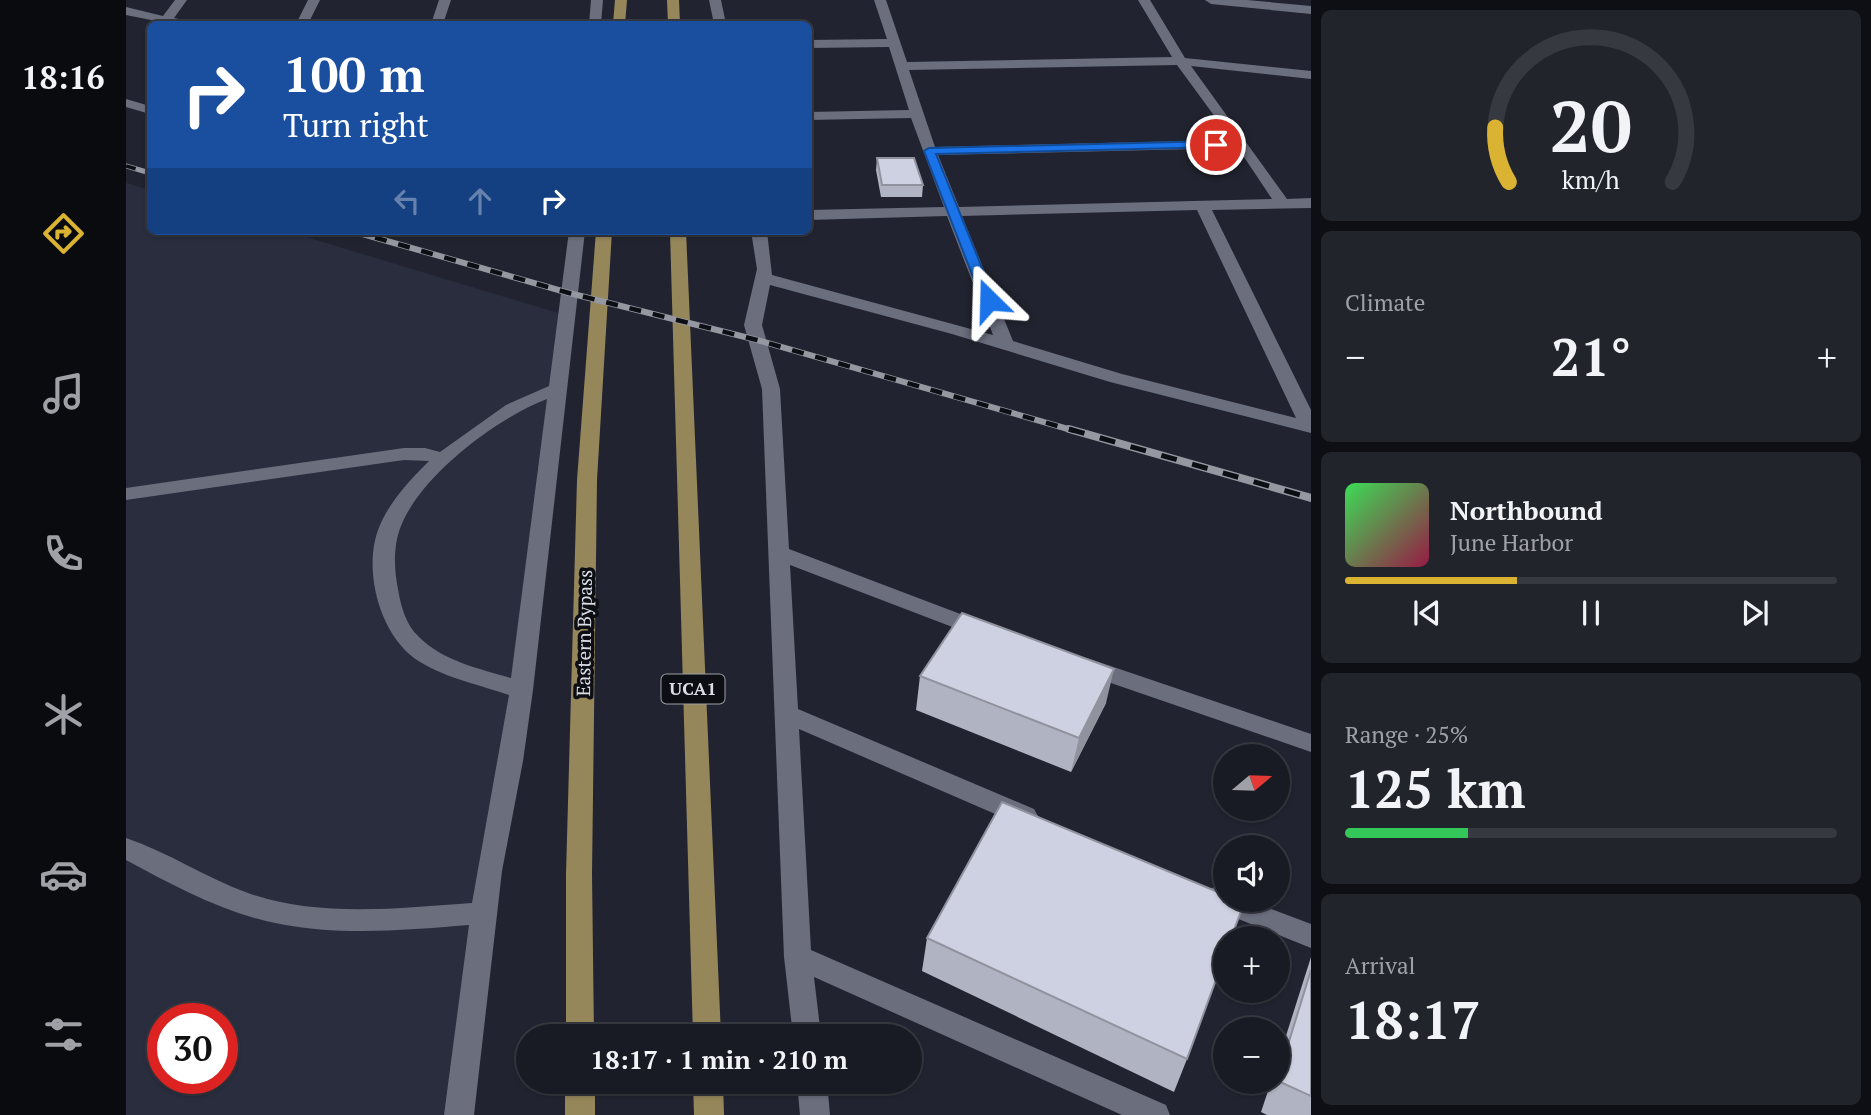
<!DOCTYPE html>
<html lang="en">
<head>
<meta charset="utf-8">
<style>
	:root { --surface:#191b24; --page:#22242c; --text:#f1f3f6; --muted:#9fa1a6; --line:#373941; --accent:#dab333 }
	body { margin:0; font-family:"PT Serif",serif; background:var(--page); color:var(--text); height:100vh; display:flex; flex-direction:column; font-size:26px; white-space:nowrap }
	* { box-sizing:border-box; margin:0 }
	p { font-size:23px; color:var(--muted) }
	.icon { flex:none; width:38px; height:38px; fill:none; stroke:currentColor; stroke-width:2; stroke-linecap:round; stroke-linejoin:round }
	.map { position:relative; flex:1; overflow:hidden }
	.sheet { display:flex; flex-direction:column; gap:10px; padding:10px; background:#0e0f14; width:560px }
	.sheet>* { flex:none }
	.top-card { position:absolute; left:21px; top:21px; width:665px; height:214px; border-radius:10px; box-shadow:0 2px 5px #0004,0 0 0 2px var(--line); background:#1a4fa0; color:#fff; overflow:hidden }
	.needle { width:46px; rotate:71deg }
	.fabs { position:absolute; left:1087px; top:744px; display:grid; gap:14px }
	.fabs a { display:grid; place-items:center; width:77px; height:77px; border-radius:50%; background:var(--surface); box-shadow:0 2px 5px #0004,0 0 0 2px var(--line); font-size:35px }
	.speed { position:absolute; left:21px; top:1003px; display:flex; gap:14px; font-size:35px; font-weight:700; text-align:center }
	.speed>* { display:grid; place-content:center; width:91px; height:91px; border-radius:50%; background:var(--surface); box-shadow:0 2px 5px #0004,0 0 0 2px var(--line); line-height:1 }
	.speed .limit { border:10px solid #d22; background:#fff; color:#111 }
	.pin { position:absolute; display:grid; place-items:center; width:60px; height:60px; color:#fff; margin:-30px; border:4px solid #fff; border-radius:50%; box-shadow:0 2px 7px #0007 }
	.me { position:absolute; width:77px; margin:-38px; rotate:338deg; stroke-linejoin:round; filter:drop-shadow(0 0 5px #0008) }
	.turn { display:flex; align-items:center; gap:24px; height:147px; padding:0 21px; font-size:32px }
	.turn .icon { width:91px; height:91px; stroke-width:2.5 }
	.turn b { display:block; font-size:49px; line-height:60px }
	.lanes { display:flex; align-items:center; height:66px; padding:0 21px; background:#0003; justify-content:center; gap:35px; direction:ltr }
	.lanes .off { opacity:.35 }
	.big { font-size:52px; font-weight:700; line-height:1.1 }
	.sheet .tile { flex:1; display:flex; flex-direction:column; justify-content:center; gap:10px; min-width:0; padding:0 24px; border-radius:10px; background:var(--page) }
	.sheet .dial { align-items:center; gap:0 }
	.dial svg { height:182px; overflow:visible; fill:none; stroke:var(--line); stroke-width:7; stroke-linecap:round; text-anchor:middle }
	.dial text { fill:var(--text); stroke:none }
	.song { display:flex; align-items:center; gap:21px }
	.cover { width:84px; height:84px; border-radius:10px; background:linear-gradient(135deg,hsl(130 70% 55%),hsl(340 70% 35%)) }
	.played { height:7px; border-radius:4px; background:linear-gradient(90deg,var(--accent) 35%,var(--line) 35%) }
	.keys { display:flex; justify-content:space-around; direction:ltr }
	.heat { display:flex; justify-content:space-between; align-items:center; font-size:38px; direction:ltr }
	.charge { height:10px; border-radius:5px; background:linear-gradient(90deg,#34c759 25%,var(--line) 0) }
	.trip { position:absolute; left:390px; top:1024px; width:406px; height:70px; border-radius:35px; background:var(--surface); box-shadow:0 2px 5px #0004,0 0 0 2px var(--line); font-weight:700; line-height:70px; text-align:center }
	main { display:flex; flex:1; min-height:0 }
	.tab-bar { display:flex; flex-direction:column; width:126px; justify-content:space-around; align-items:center; background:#0a0b0e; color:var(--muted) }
	.tab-bar .icon { width:49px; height:49px }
	.tab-bar .on { color:var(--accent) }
	.tab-bar b { font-size:32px; color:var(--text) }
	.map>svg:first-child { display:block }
	.built { fill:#292d3e; fill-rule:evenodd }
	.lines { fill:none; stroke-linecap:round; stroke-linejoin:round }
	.minor { fill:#6a6e7d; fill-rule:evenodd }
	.major { fill:#96875a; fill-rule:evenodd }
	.rail-far2-casing { stroke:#9597a1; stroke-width:5 }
	.rail-far1-casing { stroke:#9597a1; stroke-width:6 }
	.rail-casing { stroke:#9597a1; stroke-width:8 }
	.rail-far2 { stroke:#0c0e13; stroke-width:3.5; stroke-dasharray:10; stroke-linecap:butt }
	.rail-far1 { stroke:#0c0e13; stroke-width:4.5; stroke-dasharray:12; stroke-linecap:butt }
	.rail { stroke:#0c0e13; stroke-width:5; stroke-dasharray:16; stroke-linecap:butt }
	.wall { fill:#b0b4c2 }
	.shaded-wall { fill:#90929e }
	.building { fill:#cdd1e1; stroke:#90929e; stroke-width:2 }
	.route { fill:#1a73e8; stroke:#114b97; stroke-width:2 }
	.labels { text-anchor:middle; stroke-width:7; stroke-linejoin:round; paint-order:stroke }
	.shield { fill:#0c0e13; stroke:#9d9fa7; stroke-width:2 }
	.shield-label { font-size:18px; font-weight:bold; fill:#dbdde6 }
	.street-label { font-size:19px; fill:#dbdde6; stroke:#0c0e13 }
</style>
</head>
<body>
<main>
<nav class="tab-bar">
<b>18:16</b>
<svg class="icon on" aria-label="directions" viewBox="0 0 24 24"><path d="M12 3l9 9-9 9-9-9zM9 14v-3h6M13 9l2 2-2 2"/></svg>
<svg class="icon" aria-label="music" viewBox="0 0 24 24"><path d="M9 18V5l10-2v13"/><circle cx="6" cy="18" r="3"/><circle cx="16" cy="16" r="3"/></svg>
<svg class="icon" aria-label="phone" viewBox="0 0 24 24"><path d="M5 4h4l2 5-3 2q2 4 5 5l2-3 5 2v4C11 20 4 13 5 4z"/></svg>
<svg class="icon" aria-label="climate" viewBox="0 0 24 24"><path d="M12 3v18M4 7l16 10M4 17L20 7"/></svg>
<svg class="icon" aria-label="car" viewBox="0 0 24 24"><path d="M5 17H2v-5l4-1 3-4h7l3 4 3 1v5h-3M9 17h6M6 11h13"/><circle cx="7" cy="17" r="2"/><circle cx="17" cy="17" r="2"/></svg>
<svg class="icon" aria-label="filters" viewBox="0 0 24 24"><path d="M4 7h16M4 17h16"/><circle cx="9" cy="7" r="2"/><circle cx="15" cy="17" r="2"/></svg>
</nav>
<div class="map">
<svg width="1185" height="1115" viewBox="0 0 1185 1115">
	<rect width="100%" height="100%" fill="#212430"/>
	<path class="built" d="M0,183L24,190V231H160L439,315L329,1115H0ZM37,1018H96V1078H37Z"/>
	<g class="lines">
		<g class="minor">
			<path d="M49,0H61L48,18L63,21L65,24H45L0,15V7L37,16Z"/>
			<path d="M182,0H194L182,24H170Z"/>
			<path d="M313,0H325L317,24H305Z"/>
			<path d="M465,0H477L475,24H463Z"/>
			<path d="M583,0H595L600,24H588Z"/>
			<path d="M748,0H760L781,62L1046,57L1012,0H1024L1059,58L1185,71V79L1065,66L1161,199L1185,198V208L1086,210L1185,410V433L984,382L826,334L644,285L636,325L654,389L663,549L866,626L869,631L866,636L858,639L850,636L664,565L672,709L908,809L912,816L908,823L899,826L890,823L673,729L685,950L1040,1105L1044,1115H996L688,977L695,1036H667L658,957L636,389L618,325L631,269L625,231H641L646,275L867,335L821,216L682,220V210L818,207L785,118L682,120V112L783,110L763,47L682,48V40L761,39ZM1051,65L1106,140L809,147L783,70ZM1112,148L1146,199L833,207L812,155ZM1071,210L1170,418L996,374L887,341L836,216Z"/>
			<path d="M1079,0H1121L1185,6V14L1085,4Z"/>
			<path d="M0,99L24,106V114L0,107Z"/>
			<path d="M443,231H459L407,690L397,761L376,871L348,1115H318L343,925C280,930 216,936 154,924C100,914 48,886 0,860V838C42,852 80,878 122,893C192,918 273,908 346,903L383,695C351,684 315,677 288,658C252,631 236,566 254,525C265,500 284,480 303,461L278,460L0,500V488L278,448H299L314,452L380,405L423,386ZM421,399L385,678C354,669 317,661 293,637C280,625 275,607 272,589C268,569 267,546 275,526C295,475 371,418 421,399Z"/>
			<path d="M961,658L1185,734V752L953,672L950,666L953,660Z"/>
			<path d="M1089,887L1099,890V900H1122L1185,924V948L1080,906L1076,898L1080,890Z"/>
			<path d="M671,1082H701L704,1115H674Z"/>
		</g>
		<g class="major">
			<path d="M489,0H501L499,24H487Z"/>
			<path d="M541,0H553L554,24H542Z"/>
			<path d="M470,231H486L471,480L466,874L468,1036H440V874L451,480Z"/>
			<path d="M544,231H560L595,1036H567Z"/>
			<rect x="439" y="1082" width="30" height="33"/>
			<path d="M567,1082H597L598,1115H568Z"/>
		</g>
		<defs>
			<path id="rail-far2" d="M0,166L24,173"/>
			<path id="rail-far1" d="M226,231L443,293L631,340L949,431"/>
			<path id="rail" d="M943,429L1185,498"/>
		</defs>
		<use href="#rail-far2" class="rail-far2-casing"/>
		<use href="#rail-far1" class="rail-far1-casing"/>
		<use href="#rail" class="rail-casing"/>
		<use href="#rail-far2" class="rail-far2"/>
		<use href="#rail-far1" class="rail-far1"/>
		<use href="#rail" class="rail"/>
	</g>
	<g class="wall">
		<path d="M751,158L797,185L796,197H755L750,170Z"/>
		<path d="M794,676L980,703L945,772L790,710Z"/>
		<path d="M801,938L1061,1059L1048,1092L796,971Z"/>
		<path d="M1185,957V1115H1141L1135,1112L1145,1082H1152V1061Z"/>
	</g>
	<path class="shaded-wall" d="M988,669L980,703L945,772L953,738Z"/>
	<g class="building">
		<path d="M751,158H788L797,185H756Z"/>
		<path d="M836,613L988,669L953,738L794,676Z"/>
		<path d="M876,802L1099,895V900H1110L1118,903L1105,938H1099V955L1061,1059L801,938Z"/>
		<path d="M1185,970V1096L1152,1081V1077Z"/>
	</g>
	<path class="route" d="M1090,141L1095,145L1094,147L810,154L869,300L863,304L856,300L798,151L803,148Z"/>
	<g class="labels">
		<rect class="shield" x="535.5" y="674.5" width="63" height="29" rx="5"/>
		<g class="shield-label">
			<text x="567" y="695">UCA1</text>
		</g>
		<g class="street-label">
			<text transform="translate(458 633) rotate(-89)" y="7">Eastern Bypass</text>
		</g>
	</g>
</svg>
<div class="fabs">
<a><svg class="needle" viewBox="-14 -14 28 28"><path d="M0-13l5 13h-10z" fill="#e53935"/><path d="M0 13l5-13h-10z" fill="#9fa1a6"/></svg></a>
<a><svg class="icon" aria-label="sound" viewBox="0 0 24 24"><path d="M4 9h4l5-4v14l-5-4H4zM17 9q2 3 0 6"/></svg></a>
<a>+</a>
<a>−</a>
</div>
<div class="speed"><div class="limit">30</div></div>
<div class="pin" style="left:1090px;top:145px;background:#d93025"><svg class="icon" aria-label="arrive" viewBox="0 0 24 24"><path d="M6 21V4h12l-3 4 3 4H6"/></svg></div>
<svg class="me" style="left:863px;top:300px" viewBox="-20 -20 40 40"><path d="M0-17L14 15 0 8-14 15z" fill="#1a73e8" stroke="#fff" stroke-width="4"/></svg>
<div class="trip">18:17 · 1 min · 210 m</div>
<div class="top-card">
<div class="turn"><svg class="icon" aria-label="right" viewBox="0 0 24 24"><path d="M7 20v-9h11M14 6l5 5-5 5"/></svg><div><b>100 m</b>Turn right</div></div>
<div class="lanes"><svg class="icon off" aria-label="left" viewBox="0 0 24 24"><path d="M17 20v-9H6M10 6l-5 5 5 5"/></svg><svg class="icon off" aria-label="ahead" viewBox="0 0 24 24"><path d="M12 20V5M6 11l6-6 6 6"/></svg><svg class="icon" aria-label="right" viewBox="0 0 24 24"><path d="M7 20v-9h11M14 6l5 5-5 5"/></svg></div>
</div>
</div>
<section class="sheet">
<div class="tile dial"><svg viewBox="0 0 100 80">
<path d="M14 69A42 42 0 1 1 86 69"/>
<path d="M14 69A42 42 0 0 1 8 45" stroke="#dab333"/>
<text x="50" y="56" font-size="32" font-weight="700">20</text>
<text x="50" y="72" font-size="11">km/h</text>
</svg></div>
<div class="tile"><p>Climate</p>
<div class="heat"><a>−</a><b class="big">21°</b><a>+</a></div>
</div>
<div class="tile">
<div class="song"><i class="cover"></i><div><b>Northbound</b><p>June Harbor</p></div></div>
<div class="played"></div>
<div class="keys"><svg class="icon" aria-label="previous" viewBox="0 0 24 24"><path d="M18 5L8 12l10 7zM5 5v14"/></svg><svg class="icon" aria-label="pause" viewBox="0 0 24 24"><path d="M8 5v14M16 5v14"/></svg><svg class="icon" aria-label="next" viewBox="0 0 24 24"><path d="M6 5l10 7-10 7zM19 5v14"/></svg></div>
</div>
<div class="tile"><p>Range · 25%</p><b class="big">125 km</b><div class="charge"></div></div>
<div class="tile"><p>Arrival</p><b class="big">18:17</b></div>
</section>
</main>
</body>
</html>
